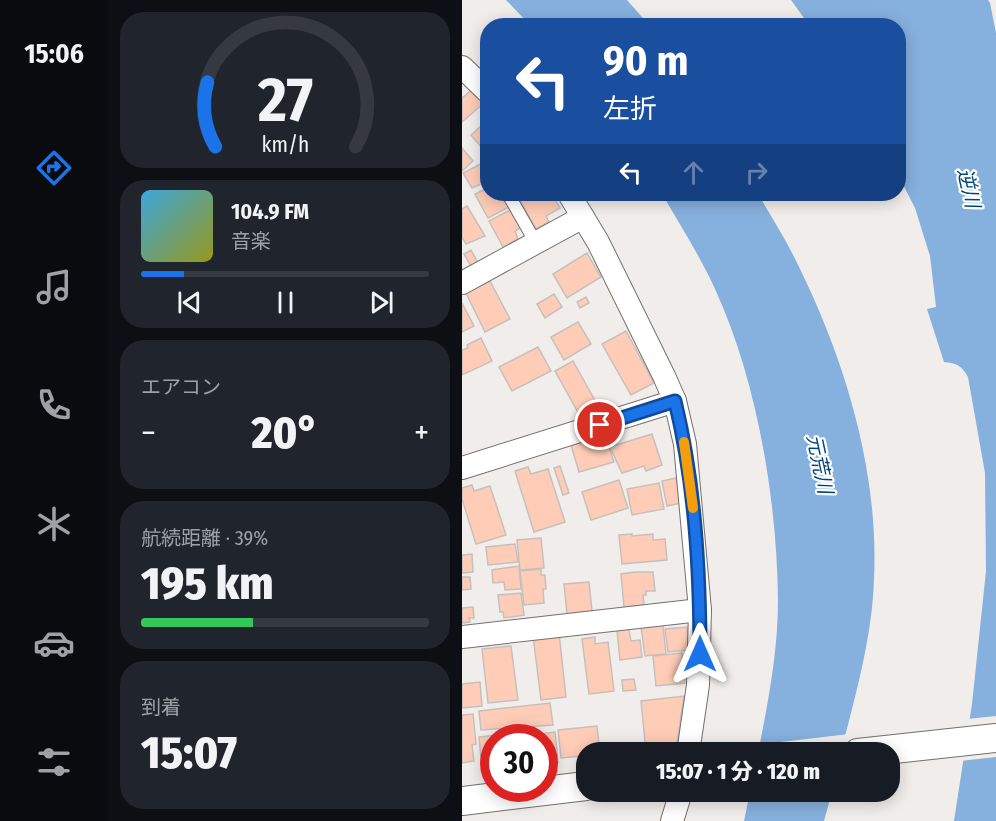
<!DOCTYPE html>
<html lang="ja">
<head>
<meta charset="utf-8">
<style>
	:root { --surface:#171b24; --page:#20242c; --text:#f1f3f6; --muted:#9ea1a6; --line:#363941; --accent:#1a73e8 }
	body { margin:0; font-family:"Fira Sans Condensed","Noto Sans JP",sans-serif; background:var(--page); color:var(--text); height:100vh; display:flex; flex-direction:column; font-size:22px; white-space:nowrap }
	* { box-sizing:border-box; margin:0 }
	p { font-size:20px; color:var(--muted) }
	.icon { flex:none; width:33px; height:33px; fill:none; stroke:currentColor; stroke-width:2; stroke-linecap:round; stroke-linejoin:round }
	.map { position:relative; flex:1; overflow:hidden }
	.panel { display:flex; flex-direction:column; gap:12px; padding:12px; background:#0d0f14; width:354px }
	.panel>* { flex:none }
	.top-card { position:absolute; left:18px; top:18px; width:426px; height:183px; border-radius:24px; box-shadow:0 3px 15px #0003; background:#1a4fa0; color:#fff; overflow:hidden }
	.speed { position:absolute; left:18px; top:724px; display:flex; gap:12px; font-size:30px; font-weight:700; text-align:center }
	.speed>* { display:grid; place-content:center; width:78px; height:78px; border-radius:50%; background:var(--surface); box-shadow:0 3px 15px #0003; line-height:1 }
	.speed .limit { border:9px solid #d22; background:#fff; color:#111 }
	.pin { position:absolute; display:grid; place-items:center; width:51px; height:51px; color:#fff; margin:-26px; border:3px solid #fff; border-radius:50%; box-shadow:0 2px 6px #0007 }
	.me { position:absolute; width:66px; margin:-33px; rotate:0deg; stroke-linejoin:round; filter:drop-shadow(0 0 4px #0008) }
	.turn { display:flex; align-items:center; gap:21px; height:126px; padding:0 24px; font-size:27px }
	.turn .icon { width:78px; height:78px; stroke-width:2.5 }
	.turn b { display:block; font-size:42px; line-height:51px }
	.lanes { display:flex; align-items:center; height:57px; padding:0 24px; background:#0003; justify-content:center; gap:30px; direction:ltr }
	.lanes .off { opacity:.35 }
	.big { font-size:45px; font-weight:800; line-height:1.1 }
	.panel .widget { flex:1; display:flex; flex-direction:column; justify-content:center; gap:9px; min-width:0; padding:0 21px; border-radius:24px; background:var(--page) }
	.panel .dial { align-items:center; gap:0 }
	.dial svg { height:156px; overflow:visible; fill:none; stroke:var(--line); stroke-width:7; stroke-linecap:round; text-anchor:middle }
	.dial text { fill:var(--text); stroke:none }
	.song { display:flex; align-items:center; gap:18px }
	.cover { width:72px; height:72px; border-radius:9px; background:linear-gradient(135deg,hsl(200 70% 55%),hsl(60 70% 35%)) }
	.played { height:6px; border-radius:3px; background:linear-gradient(90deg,var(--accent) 15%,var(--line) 15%) }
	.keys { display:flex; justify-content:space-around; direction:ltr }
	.heat { display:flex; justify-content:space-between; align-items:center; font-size:33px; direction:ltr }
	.charge { height:9px; border-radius:4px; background:linear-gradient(90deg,#34c759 39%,var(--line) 0) }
	.trip { position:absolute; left:114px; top:742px; width:324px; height:60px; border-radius:24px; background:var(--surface); box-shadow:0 3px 15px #0003; font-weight:800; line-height:60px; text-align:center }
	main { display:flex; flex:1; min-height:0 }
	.dock { display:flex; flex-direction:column; width:108px; justify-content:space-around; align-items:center; background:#090b0e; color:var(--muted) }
	.dock .icon { width:42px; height:42px }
	.dock .active { color:var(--accent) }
	.dock b { font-size:27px; color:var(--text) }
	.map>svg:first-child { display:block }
	.water { fill:#86b0dd }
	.pier { fill:#f1edea }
	.building { fill:#feccb7; stroke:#c5c0be; stroke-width:1.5 }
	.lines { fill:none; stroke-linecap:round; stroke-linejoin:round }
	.service-casing { stroke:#73706d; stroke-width:14 }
	.minor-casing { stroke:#73706d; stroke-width:24 }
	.tertiary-casing { stroke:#73706d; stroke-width:30 }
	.service { stroke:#fff; stroke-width:12 }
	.minor { stroke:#fff; stroke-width:22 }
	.tertiary { stroke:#fff; stroke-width:28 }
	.route-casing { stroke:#114b97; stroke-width:15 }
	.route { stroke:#1a73e8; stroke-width:10 }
	.slow { stroke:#f59e0b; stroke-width:10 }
	.labels { text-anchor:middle; stroke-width:4.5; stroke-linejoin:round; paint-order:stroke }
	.water-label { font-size:20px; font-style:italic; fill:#00457b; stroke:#fff }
</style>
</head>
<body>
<main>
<nav class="dock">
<b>15:06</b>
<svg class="icon active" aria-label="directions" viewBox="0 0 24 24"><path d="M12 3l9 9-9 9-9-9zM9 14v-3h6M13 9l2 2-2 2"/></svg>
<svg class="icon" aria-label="music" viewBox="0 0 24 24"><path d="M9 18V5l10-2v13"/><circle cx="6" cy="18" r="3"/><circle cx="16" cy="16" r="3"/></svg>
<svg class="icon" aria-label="phone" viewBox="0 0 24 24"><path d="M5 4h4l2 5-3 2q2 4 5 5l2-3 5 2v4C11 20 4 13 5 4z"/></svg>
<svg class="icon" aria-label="climate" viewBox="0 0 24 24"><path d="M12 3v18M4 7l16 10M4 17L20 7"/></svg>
<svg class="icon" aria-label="car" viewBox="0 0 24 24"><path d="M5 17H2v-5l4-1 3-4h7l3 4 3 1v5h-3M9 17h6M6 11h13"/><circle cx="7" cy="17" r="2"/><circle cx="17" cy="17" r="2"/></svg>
<svg class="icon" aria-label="filters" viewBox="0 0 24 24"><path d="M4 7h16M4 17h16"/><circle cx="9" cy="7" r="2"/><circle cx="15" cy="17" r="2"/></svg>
</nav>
<section class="panel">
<div class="widget dial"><svg viewBox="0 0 100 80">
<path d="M14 69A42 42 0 1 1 86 69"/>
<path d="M14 69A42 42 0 0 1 10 36" stroke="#1a73e8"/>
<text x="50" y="56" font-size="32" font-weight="700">27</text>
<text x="50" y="72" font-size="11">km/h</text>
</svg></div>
<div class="widget">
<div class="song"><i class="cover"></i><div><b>104.9 FM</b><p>音楽</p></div></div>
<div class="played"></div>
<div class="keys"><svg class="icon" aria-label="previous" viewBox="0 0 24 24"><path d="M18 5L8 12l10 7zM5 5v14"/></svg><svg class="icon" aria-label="pause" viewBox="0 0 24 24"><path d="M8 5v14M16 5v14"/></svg><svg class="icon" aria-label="next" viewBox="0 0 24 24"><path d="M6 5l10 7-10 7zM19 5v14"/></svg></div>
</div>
<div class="widget"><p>エアコン</p>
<div class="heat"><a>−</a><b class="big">20°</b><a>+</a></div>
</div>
<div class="widget"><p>航続距離 · 39%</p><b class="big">195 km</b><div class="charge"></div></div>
<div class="widget"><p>到着</p><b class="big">15:07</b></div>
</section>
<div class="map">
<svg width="534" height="821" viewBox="0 0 534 821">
	<rect width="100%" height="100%" fill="#f1edea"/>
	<g class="water">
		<path d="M44,0H165L187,25H68Z"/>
		<path d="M329,0H526L528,3L534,33V821H492L510,704L524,571L523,473L506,377C500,366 495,363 482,362L465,309L474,307L468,256L453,208L437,177L436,26L347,25Z"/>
		<path d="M200,194H296C310,218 326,243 338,269C384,363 417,473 412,579C410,639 393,696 379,753H296C306,703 316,652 316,600C315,500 295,380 253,289C238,256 218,225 200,194Z"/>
		<path d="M288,792H370L362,821H282Z"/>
	</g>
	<g class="pier">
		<path d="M534,716V757L498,761L505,719Z"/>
		<path d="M387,734L383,753H293L294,745Z"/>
	</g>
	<g class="building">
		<path d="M11,89L22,103L0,122V98Z"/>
		<path d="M26,120V155L9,135Z"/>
		<path d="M0,148L11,161L0,171Z"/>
		<path d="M26,160V181L10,188L1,173Z"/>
		<path d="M23,189L26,194H39L47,207L26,218L13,194Z"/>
		<path d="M70,194H90L98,208L84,216L87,222L74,229L58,200Z"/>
		<path d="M5,206L23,236L4,244L0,237V209Z"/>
		<path d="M48,210L58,228L53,231L56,239L41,247L27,221Z"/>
		<path d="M9,250L16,263L9,266L2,254Z"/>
		<path d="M125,253L139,277L105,298L91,274Z"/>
		<path d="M28,281L48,319L23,332L4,293Z"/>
		<path d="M92,294L100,307L83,318L75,304Z"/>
		<path d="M124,297L127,303L118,308L115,302Z"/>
		<path d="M0,303L12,326L0,332Z"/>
		<path d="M116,322L129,344L102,360L89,337Z"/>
		<path d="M164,331L192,383L169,395L140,344Z"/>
		<path d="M19,338L30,361L0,375V350L6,348L5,345Z"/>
		<path d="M76,347L89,371L50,391L37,367Z"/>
		<path d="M111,361L136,406L118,416L93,371Z"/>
		<path d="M143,434L152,462L117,472L109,445Z"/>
		<path d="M190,434L200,465L184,471L182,466L160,473L148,447Z"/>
		<path d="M98,466L107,493L101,495L92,468Z"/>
		<path d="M66,467L69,474L86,469L103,522L72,532L53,471Z"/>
		<path d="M214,478L219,503L205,506L200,481Z"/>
		<path d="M157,480L166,508L129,520L120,492Z"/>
		<path d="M197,483L202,509L170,515L165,489Z"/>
		<path d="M10,485L12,491L28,486L44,535L14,544L0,499V488Z"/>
		<path d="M170,534V536L191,534V540L203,539L205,560L160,564L157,535Z"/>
		<path d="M79,538L82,568L58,570L55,540Z"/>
		<path d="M53,544L56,562L26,565L24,547Z"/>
		<path d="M10,554L11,572L0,573V555Z"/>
		<path d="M57,566L59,589L43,590L42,582L31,583L30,570Z"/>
		<path d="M79,569V575H83L84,589H81L82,603L62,605L58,571Z"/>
		<path d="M173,572H191L193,591H184V595H181L182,605L162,607L159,574Z"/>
		<path d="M0,577H8L9,589L0,590Z"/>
		<path d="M127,582L130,611L105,614L102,584Z"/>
		<path d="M59,593L62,615L42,618L41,612H38L36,595Z"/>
		<path d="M11,607L12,618H7L8,622L0,623V608Z"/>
		<path d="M201,625L204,654L183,656L179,627Z"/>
		<path d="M225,627L227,650L206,652L203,629Z"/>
		<path d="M167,629L169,641L178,640L180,657L158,660L155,630Z"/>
		<path d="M97,633L104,697L79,700L71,636Z"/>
		<path d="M133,637V644L146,642L152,691L127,694L120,639Z"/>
		<path d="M49,646L56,700L26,703L20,649Z"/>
		<path d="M220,653L223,683L194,686L191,656Z"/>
		<path d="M172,679L174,690L161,691L160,680Z"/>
		<path d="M18,682L20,706L0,708V684Z"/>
		<path d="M222,696L214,749L184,752L179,701Z"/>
		<path d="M88,703L91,725L19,730L17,711Z"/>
		<path d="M11,714L14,744L10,745L12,761L0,763V715Z"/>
		<path d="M135,726L138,753H124V760L122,761L121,756L99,758L96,730Z"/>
		<path d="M93,732L96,762L82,764V738L53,737Z"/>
		<path d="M47,734V738H32V766L20,768L17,737Z"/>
	</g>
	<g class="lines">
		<defs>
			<path id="service" d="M46,194L74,243"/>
			<g id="minor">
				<path d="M0,67L26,92"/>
				<path d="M107,194L136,242L202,376L213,401L223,444L238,610L236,685L226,753"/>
				<path d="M0,283L121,217"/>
				<path d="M0,468L213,401"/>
				<path d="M0,637L238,610"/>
				<path d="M210,821L219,792"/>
			</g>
			<g id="tertiary">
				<path d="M396,753L534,738"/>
				<path d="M0,801L124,786"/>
			</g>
		</defs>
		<use href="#service" class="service-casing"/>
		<use href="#minor" class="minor-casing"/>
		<use href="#tertiary" class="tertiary-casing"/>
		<use href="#service" class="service"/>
		<use href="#minor" class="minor"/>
		<use href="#tertiary" class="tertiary"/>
	</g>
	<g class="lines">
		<defs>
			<path id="route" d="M138,425L213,401C233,484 238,569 238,654"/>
		</defs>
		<use href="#route" class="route-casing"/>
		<use href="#route" class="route"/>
		<path class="slow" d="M222,442L231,508"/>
	</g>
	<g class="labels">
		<g class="water-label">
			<text transform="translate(507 188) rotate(77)" y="7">逆川</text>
			<text transform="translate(358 464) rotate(78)" y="7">元荒川</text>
		</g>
	</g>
</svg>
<div class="speed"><div class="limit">30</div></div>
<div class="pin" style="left:138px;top:425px;background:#d93025"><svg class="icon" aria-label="arrive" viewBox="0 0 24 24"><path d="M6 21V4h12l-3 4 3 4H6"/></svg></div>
<svg class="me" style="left:238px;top:654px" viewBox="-20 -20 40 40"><path d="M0-17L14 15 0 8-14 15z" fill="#1a73e8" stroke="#fff" stroke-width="4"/></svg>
<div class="trip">15:07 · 1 分 · 120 m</div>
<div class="top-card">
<div class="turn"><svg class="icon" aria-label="left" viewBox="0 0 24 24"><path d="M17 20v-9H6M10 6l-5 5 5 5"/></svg><div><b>90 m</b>左折</div></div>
<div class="lanes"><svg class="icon" aria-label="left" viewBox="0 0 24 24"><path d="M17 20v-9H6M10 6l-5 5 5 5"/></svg><svg class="icon off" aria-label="ahead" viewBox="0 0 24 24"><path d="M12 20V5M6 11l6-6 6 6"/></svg><svg class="icon off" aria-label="right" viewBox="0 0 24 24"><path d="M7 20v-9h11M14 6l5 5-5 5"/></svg></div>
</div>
</div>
</main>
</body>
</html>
